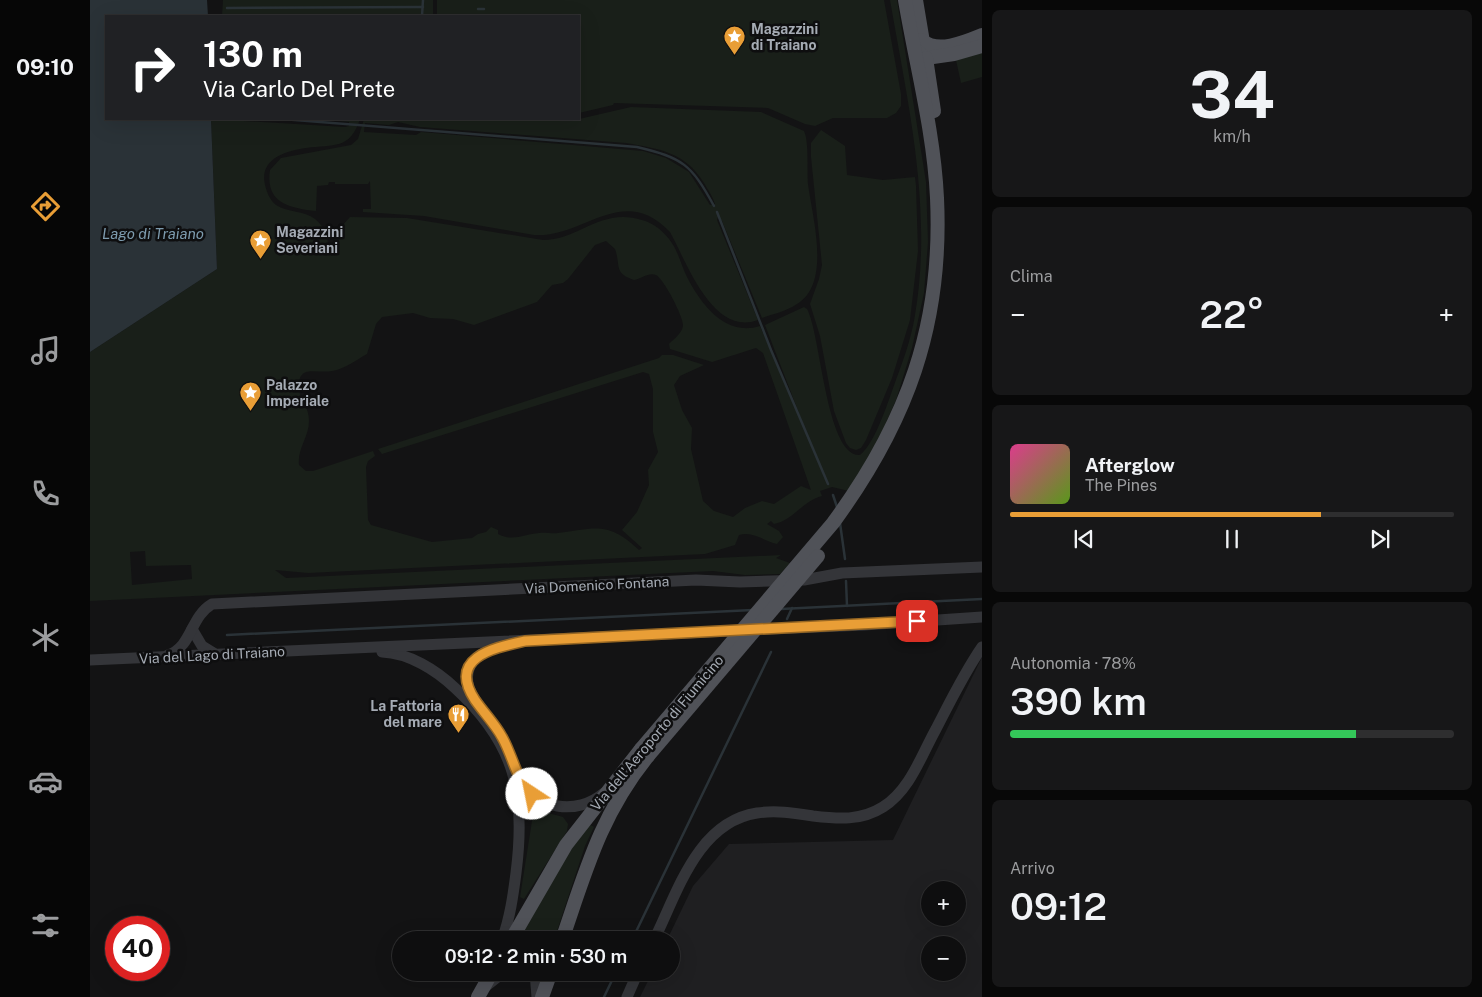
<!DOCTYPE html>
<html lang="it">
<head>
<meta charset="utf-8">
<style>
	:root { --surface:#0e0e0f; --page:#171718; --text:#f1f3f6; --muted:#9b9c9e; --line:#2e2e2f; --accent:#e99e36 }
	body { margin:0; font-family:"Public Sans",sans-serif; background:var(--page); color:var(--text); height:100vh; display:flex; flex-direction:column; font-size:19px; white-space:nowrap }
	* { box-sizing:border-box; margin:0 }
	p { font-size:16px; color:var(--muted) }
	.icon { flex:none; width:28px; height:28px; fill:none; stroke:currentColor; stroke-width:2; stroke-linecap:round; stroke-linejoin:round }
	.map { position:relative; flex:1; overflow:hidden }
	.details { display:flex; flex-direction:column; gap:10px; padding:10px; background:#080808; width:500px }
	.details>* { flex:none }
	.hud { position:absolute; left:15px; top:15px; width:475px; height:105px; border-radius:0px; box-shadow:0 5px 20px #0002,0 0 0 1px var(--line); background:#202124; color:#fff; overflow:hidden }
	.controls { position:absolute; left:831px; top:881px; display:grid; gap:10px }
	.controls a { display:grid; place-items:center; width:45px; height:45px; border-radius:50%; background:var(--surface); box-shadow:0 5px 20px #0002,0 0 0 1px var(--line); font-size:25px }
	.speed { position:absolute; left:15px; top:916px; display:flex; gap:10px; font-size:25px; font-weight:700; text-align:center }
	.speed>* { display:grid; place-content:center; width:65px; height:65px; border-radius:50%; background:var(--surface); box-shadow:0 5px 20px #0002,0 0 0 1px var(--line); line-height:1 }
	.speed .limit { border:8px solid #d22; background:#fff; color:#111 }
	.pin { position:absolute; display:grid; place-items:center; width:42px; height:42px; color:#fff; margin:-21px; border-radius:10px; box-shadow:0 2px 8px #0006 }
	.me { position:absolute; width:55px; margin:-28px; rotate:326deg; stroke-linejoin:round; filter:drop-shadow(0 0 4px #0008) }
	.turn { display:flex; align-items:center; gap:18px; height:105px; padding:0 15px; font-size:22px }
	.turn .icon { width:65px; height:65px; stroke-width:2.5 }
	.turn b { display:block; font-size:35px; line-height:42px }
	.big { font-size:38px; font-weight:600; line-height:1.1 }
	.details .widget { flex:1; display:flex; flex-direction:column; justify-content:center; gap:8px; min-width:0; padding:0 18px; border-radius:8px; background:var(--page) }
	.details .dial { align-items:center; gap:0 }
	.dial b { font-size:65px; line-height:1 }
	.song { display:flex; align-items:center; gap:15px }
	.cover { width:60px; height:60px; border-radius:8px; background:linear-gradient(135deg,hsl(330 70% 55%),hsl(90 70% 35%)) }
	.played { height:5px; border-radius:2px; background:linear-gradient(90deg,var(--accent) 70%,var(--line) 70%) }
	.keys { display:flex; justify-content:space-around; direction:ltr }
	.heat { display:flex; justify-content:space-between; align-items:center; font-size:28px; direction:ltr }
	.charge { height:8px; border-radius:4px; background:linear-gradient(90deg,#34c759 78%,var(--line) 0) }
	.trip { position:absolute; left:302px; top:931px; width:288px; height:50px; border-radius:25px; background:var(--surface); box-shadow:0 5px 20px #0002,0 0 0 1px var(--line); font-weight:600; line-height:50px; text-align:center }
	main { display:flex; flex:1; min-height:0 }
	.dock { display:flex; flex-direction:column; width:90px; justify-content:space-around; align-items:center; background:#060606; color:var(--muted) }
	.dock .icon { width:35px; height:35px }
	.dock .current { color:var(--accent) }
	.dock b { font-size:22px; color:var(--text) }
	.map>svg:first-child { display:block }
	.built { fill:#1f1f21; fill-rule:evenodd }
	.green { fill:#191f19; fill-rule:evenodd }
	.water { fill:#2a3237 }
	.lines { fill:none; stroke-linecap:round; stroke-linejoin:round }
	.stream { stroke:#2a3237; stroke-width:2.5 }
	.minor { stroke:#343539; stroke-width:11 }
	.major { stroke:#505258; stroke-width:14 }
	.major-bridge { stroke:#505258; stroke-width:14 }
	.route-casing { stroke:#976723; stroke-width:12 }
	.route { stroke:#e99e36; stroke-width:9 }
	.labels { text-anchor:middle; stroke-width:5; stroke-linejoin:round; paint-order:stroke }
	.poi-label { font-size:14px; font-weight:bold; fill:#a5abb4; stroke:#0e0e0f; text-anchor:start }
	.street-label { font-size:14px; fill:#a5abb4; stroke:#0e0e0f }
	.water-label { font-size:15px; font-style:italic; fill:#7d9bae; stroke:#0e0e0f }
</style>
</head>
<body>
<main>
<nav class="dock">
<b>09:10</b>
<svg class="icon current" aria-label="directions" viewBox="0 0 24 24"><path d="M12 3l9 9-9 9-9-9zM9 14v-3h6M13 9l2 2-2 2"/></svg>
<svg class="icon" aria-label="music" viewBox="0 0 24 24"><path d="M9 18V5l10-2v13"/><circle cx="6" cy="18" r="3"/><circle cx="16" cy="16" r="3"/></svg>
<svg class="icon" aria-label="phone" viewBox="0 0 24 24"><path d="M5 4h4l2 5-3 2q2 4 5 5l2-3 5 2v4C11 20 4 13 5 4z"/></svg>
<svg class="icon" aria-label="climate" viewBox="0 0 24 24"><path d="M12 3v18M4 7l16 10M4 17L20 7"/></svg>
<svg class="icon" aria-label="car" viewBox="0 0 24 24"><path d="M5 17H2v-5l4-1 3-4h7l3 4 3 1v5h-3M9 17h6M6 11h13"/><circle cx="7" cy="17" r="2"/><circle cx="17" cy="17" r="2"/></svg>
<svg class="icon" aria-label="filters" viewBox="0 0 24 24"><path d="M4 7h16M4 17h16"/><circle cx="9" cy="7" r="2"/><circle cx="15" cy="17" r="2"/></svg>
</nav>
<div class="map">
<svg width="892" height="997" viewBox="0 0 892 997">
	<rect width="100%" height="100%" fill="#131314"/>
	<path class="built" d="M892,657V997H550L562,973L581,972V940H577L603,886L639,844L803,840ZM840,890H868V918H840ZM840,945H868V972H840Z"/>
	<g class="green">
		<path d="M133,0H343V16H132Z"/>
		<path d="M347,0H794L811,94V106L806,113L797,118H743L725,126L715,124L678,108L524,103L523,105L489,113V16H347Z"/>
		<path d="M800,0H807L836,182L838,242L834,293L822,348L806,400L792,432L759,491L742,487L730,491L732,496C714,500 702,521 684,524L681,521L677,524L689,531L693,537L687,544C673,541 664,531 649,535L645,545L615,554L218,573L185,570L196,578L691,555L686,558L700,563L690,574L655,575L623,571L0,601V352L127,269L121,119L255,127L259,126V122L230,119H270C260,150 244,144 216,148C195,151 169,159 175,185C177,193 180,200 186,205C198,213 214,210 225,219C236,228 239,239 238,253L242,256L244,235L260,217L317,218L453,240C489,240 511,207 552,220C563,223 572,230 579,239C588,250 591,265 597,277C611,304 635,337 670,326L722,447L675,325L714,307L717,309C731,334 736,457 770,455C784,444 796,408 802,391C811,366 821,341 825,315C843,209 818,104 800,0ZM516,241L525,249C531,265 523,273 544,280C551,279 559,272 566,275C574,279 594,318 593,326C592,333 584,339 579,344L580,349L622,362L666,348L673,353L721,490L711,486L684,504L672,501L655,508L643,517L624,511L613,501L601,449L602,428L592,410L584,385L590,376L614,365L583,355H572L569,358L288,449L292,454L553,372L559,374L563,389V432L568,452L558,470L559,485L547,512L532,530L552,548L549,550C518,521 506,528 468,533C462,534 456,532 449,533C434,534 423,542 408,534V530L401,527L396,532L388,534L382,538L342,542L281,525L278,520L276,467L278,461L285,456L283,451L223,471H216L209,465C207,449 219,437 219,421C219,406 210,401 209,389C207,363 227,374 242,371C255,369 266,360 277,354L286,324L292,317L323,313L340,318L363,319L384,325L447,302L462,285L473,283L478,279L505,245ZM55,551L56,566L101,565L102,579L42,585L40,552Z"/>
		<path d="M892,50V77L871,83L866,60Z"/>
		<path d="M541,107L671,112L714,131C719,141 717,170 718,184C722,216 742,283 707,304C697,311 683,314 672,318L632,221L628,217L627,220L668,320C623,337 597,263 580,232C533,182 494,238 444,235L334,216L273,212V209H281L280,181L278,184H245V182H239L238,185L227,186L226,211C199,208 175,203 180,170L191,158L261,145L268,139L274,119H489ZM308,122L330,127L536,143C570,149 595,152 614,183C618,190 623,197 625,204L620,205L599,172L576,158L553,151L331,132L326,135L274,132L275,123L299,125Z"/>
		<path d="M731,130L755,146L757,175L793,180L825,177L826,186L828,251L820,320L802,378L776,440L771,448L766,450L760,448L756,443L744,411L730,336L720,304L729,279L732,265L721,157V143Z"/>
		<path d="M451,811L473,817L478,824L477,831L434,899L430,897L442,821L445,815Z"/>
		<path d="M497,823L504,827L495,846L464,940H436L433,936L435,926Z"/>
	</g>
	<path class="water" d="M0,0H117L118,16H16V119H121L127,269L0,352Z"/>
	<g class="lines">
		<g class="stream">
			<path d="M137,8L333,7"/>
			<path d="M388,9H394"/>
			<path d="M332,16L333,0"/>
			<path d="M192,119L547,147C593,158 601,164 624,206"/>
			<path d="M627,212L681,350L738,484"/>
			<path d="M743,495L747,507"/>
			<path d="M750,523L755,559"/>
			<path d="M756,581L757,606"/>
			<path d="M691,609L892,599"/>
			<path d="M697,619L702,608"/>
			<path d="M137,635L663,610"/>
			<path d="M542,940L681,652"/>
			<path d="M514,997L526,972"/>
		</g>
		<g class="minor">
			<path d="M102,629L112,646L125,654"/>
			<path d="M292,652C319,653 346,670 365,688C426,744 436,794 426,873C423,896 420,918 412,940"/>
			<path d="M78,655C102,647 100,617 122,604L606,580L650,582L714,580L752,573L892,567"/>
			<path d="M0,660L774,625L892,617"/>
			<path d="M389,705C367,677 378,654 411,646"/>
			<path d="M430,777C445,810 487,816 514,793"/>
			<path d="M564,940C587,894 607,822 667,813C686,810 704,813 723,816C748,819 771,821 793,807C820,790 831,756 846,729C860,702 874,673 892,647"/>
			<path d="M445,972L447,997"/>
			<path d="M395,987L414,972"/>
			<path d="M537,997L548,972"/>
		</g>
		<g class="major">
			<path d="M826,0L834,48"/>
			<path d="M832,40C847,54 875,42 892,35"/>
			<path d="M827,51L836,58L864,54L892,46"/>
			<path d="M421,940L476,845L551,749"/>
			<path d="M472,940C496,870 511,814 558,756"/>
			<path d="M388,997L402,972"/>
			<path d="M452,997L461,972"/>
		</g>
		<g class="major-bridge">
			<path d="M836,58L844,111"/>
			<path d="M551,749L743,523C817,422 853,325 847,198C844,132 826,65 815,0"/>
			<path d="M558,756L728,556"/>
		</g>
	</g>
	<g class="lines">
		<defs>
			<path id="route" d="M442,794C426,780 423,756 412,737C405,724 394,713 385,700C357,657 404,648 435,641L827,621"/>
		</defs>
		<use href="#route" class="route-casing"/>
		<use href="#route" class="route"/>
	</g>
	<defs>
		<symbol id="sight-pin" viewBox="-11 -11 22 30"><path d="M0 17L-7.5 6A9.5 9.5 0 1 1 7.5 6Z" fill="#e99e36" stroke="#0e0e0f"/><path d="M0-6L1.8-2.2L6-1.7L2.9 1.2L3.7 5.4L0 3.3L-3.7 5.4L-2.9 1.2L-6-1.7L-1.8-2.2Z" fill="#fff"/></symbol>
		<symbol id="restaurant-pin" viewBox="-11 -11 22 30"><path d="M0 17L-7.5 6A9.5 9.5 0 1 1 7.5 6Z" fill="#e99e36" stroke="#0e0e0f"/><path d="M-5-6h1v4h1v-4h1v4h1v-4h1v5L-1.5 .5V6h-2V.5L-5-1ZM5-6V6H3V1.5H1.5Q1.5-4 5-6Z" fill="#fff"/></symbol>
	</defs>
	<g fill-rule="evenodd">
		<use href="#sight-pin" x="632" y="24" width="25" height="34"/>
		<use href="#sight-pin" x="158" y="228" width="25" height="34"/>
		<use href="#sight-pin" x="148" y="380" width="25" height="34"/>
		<use href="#restaurant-pin" x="356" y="702" width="25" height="34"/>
	</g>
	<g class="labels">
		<g class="poi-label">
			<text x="661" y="34">Magazzini<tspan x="661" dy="16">di Traiano</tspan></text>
			<text x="186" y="237">Magazzini<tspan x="186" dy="16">Severiani</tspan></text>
			<text x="176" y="390">Palazzo<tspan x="176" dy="16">Imperiale</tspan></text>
			<text x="352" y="711" text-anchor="end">La Fattoria<tspan x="352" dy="16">del mare</tspan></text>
		</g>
		<g class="street-label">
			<text transform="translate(507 585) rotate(-3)" y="5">Via Domenico Fontana</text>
			<text transform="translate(122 655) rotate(-3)" y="5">Via del Lago di Traiano</text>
			<text transform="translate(567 733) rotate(-50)" y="5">Via dell'Aeroporto di Fiumicino</text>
		</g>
		<g class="water-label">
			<text x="63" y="239">Lago di Traiano</text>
		</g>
	</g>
</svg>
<div class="controls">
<a>+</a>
<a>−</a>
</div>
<div class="speed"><div class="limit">40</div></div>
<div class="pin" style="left:827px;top:621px;background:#d93025"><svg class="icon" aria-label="arrive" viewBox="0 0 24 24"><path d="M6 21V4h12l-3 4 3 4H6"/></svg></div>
<svg class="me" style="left:442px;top:794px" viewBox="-20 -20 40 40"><circle r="19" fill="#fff"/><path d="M0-13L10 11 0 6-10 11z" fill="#e99e36"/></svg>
<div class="trip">09:12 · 2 min · 530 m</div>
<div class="hud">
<div class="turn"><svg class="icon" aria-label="right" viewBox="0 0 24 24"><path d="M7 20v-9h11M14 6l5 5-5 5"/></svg><div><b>130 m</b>Via Carlo Del Prete</div></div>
</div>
</div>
<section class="details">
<div class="widget dial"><b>34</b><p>km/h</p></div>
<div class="widget"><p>Clima</p>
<div class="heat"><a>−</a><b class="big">22°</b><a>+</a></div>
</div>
<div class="widget">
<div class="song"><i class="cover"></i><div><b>Afterglow</b><p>The Pines</p></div></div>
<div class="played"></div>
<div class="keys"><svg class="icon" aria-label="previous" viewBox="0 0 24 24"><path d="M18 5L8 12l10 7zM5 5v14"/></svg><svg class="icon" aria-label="pause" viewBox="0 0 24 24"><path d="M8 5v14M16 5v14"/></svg><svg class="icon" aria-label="next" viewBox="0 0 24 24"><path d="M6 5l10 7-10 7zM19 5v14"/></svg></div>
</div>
<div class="widget"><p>Autonomia · 78%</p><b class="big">390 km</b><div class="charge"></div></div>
<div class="widget"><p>Arrivo</p><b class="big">09:12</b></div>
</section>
</main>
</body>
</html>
